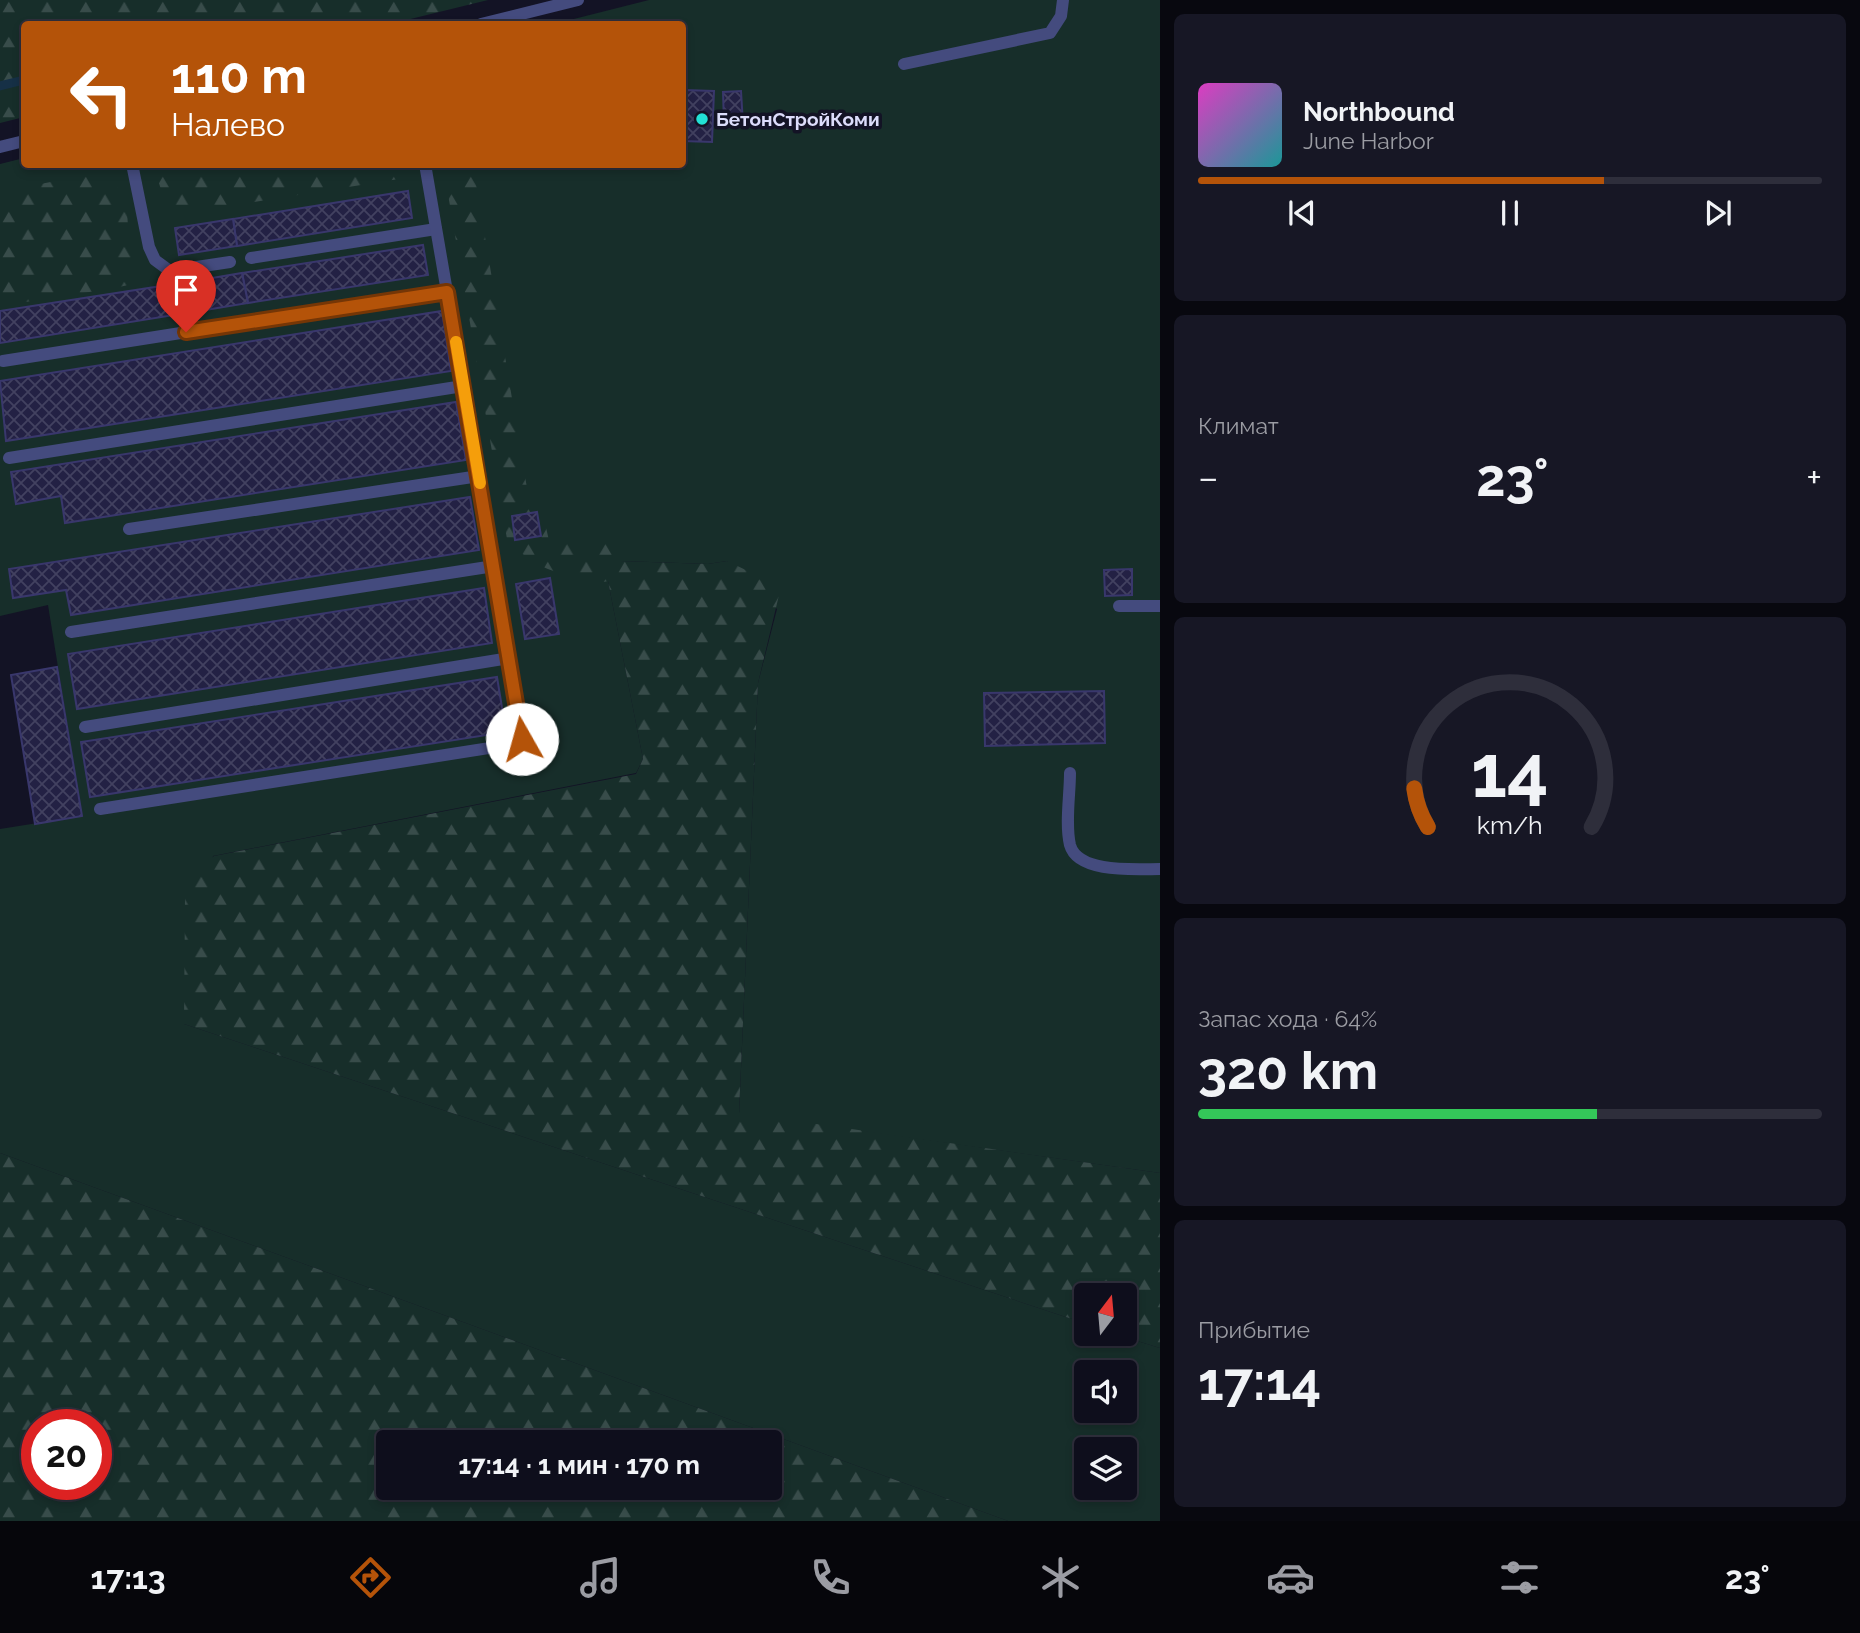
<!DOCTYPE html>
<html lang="ru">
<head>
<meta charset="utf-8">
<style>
	:root { --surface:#0e0e1c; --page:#171725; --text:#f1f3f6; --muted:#9b9ca3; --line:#2e2e3b; --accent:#b45309 }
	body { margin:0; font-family:Raleway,sans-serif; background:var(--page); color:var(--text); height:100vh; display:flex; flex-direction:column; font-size:26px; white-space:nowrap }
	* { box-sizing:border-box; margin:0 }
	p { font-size:23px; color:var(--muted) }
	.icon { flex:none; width:38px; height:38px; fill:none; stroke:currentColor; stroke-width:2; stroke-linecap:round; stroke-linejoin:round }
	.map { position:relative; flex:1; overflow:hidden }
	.side { display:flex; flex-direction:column; gap:14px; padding:14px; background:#08080f; width:700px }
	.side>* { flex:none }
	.guide { position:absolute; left:21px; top:21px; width:665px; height:147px; border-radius:7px; box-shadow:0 4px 10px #0003,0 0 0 2px var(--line); background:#b45309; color:#fff; overflow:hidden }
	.needle { width:46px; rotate:16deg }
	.buttons { position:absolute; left:1074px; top:1283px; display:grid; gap:14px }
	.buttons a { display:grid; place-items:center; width:63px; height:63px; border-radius:7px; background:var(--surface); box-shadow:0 4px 10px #0003,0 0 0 2px var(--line); font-size:35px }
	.speed { position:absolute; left:21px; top:1409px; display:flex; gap:14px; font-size:35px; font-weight:700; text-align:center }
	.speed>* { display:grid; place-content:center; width:91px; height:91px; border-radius:50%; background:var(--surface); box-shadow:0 4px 10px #0003,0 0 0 2px var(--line); line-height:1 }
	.speed .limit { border:10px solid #d22; background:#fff; color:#111 }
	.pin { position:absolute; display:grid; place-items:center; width:60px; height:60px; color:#fff; margin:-72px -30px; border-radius:50% 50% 50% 0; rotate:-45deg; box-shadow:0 0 7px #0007 }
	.pin .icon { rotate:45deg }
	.me { position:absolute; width:77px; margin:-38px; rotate:353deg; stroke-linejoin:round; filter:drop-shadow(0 0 5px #0008) }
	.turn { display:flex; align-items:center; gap:24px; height:147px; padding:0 35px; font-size:32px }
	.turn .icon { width:91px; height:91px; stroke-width:2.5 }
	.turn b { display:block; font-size:49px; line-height:60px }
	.big { font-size:52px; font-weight:700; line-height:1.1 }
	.side .tile { flex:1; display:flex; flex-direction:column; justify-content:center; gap:10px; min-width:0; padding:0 24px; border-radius:10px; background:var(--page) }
	.side .dial { align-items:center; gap:0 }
	.dial svg { height:182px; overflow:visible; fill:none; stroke:var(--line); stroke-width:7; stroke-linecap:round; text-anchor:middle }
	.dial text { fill:var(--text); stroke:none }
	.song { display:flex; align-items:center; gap:21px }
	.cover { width:84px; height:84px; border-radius:10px; background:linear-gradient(135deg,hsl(310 70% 55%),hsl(180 70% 35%)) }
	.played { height:7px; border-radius:4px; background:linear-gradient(90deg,var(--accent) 65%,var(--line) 65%) }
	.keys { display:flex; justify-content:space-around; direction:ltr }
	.heat { display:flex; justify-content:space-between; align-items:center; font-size:38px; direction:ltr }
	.charge { height:10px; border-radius:5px; background:linear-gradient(90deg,#34c759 64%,var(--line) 0) }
	.trip { position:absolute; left:376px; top:1430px; width:406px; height:70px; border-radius:7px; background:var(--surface); box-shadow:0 4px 10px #0003,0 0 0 2px var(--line); font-weight:700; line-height:70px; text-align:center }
	.tab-bar { display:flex; height:112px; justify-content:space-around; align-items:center; background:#06060b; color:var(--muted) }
	.tab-bar .icon { width:49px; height:49px }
	.tab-bar .current { color:var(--accent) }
	.tab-bar b { font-size:32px; color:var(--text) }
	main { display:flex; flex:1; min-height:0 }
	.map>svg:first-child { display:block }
	.grass { fill:#172e2a; fill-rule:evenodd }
	.forest { fill:url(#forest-firs); fill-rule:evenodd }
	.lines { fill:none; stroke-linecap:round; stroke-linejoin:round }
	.stream { stroke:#163046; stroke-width:9 }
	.building { fill:url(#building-cross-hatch); stroke:#39376c; stroke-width:2 }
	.lane { stroke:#444b7e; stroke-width:12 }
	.route-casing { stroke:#753606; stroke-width:18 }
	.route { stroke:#b45309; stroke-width:12 }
	.slow { stroke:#f59e0b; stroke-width:12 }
	.poi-dot { fill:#22e0d5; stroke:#131325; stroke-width:2.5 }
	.labels { text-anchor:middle; stroke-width:7; stroke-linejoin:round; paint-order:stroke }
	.poi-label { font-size:19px; font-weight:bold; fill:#dcddfa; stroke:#131325; text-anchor:start }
</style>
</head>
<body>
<main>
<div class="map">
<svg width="1160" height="1521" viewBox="0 0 1160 1521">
	<defs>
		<pattern id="forest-firs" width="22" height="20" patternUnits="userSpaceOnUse" patternTransform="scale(1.75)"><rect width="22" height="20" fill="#172e2a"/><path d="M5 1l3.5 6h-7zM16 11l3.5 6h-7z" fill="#384c4a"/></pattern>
		<pattern id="building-cross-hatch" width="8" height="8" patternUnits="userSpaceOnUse" patternTransform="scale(1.75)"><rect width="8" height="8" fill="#232144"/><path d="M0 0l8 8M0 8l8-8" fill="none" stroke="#424160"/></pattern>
	</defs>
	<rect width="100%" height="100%" fill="#131325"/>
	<path class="grass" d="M649,0H1160V1173L739,1114L758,683L777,609L727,561L708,564L620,561L608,581L643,759L636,773L213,856L184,1024L1087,1324V1334H1115L1160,1348V1521H1008L0,1153V829L82,816L48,605L0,616V164L24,158V164H682V24H554ZM1087,1372H1125V1410H1087ZM1087,1449H1125V1488H1087Z"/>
	<g class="forest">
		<path d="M0,0H488L390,24H24V117L0,123Z"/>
		<path d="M169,164H413V165L405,178L178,214L164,199L157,177L163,166Z"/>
		<path d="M443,165H473L529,500L542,510L550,545C583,545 601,526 620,561L708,564L727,561L752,573L779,595L758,683L739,1113L1160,1173V1348L1115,1334H1125V1295H1087V1324L184,1024L185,897L192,875L214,856L636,774L643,759L608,581C591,585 585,580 570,576C542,569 527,561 507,539Z"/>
		<path d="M81,176C133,178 126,205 129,244C130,255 134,266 136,277L128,285L115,288L0,306V192Z"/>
		<path d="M0,1153L1008,1521H0ZM96,1424V1484H37V1424ZM770,1442V1488H388V1442Z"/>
	</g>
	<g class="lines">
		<path class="stream" d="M0,86L24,80"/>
	</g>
	<g class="building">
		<path d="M684,90L714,91L712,142L682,141Z"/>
		<path d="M741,91L743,124H724L723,92Z"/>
		<path d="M408,191L412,218L237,246L233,219Z"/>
		<path d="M233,219L237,246L179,255L175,228Z"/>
		<path d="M423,245L428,275L248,303L242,273Z"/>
		<path d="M242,273L248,303L199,311L194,281Z"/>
		<path d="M194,281L199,311L0,343V311Z"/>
		<path d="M442,311L451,371L6,441L0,381Z"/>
		<path d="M456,402L466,460L65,523L61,496L16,504L11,472Z"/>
		<path d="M470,497L479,550L71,615L66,590L13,598L9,569Z"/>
		<path d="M537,512L541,536L515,540L512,516Z"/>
		<path d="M1132,569V595L1105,596L1104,570Z"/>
		<path d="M550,578L559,634L525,639L516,584Z"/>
		<path d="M484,588L492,643L77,709L68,654Z"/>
		<path d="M57,667L82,816L35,824L11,675Z"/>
		<path d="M497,677L506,732L90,797L81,742Z"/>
		<path d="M1104,691L1105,743L985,746L984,693Z"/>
	</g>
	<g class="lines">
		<g class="lane">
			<path d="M481,24L578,0"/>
			<path d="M904,64L1050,33L1061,16L1063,0"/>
			<path d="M0,147L24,141"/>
			<path d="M132,164L149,247L155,260L170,271L230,262"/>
			<path d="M251,258L436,229"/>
			<path d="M3,361L447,291"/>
			<path d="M9,458L463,386"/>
			<path d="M129,529L479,476"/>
			<path d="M1119,606H1160"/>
			<path d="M71,632L494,566"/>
			<path d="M85,727L510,658L425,164"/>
			<path d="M1070,773C1070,795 1065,824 1070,845C1078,874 1137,869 1160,869"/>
			<path d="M100,809L515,744L522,739V729L510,658"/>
		</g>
	</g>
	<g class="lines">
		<defs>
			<path id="route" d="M186,332L447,292L522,739"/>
		</defs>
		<use href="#route" class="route-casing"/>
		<use href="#route" class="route"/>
		<path class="slow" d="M456,342L480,483"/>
	</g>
	<circle class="poi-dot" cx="702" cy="119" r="7"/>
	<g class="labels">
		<g class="poi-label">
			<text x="716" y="126">БетонСтройКоми</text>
		</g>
	</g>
</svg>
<div class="buttons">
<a><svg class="needle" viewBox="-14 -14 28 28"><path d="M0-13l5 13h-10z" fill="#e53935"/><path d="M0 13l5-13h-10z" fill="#9b9ca3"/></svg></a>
<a><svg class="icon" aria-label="sound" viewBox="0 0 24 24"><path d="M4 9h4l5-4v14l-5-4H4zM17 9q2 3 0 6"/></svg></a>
<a><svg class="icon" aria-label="layers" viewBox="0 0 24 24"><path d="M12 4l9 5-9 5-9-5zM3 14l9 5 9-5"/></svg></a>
</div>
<div class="speed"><div class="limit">20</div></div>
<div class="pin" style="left:186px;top:332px;background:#d93025"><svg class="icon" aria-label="arrive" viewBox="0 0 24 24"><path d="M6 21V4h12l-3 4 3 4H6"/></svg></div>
<svg class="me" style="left:522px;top:739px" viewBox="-20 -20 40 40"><circle r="19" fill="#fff"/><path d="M0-13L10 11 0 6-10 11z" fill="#b45309"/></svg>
<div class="trip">17:14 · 1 мин · 170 m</div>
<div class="guide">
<div class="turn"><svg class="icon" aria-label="left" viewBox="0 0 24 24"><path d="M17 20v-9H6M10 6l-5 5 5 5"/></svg><div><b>110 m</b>Налево</div></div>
</div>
</div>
<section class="side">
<div class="tile">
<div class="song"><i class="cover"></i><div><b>Northbound</b><p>June Harbor</p></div></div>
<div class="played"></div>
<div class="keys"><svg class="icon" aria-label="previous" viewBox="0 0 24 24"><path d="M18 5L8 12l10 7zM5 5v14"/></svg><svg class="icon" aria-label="pause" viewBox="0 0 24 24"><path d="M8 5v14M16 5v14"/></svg><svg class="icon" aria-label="next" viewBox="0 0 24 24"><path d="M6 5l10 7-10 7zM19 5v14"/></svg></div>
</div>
<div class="tile"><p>Климат</p>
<div class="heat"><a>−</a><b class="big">23°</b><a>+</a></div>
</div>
<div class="tile dial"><svg viewBox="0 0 100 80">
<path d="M14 69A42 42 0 1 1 86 69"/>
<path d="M14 69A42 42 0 0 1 8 52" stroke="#b45309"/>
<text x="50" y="56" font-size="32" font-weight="700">14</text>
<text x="50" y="72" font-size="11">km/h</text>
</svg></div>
<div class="tile"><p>Запас хода · 64%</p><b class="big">320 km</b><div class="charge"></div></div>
<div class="tile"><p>Прибытие</p><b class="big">17:14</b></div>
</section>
</main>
<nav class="tab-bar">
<b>17:13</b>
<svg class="icon current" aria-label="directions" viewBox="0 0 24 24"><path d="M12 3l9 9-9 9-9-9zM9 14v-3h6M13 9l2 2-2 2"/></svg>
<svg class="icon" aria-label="music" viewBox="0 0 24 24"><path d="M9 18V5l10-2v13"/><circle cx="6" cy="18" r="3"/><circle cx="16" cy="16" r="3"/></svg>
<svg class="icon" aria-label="phone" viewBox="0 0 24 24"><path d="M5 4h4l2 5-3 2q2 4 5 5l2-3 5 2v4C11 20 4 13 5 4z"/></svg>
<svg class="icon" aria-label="climate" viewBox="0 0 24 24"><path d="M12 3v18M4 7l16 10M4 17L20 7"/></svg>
<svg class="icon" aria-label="car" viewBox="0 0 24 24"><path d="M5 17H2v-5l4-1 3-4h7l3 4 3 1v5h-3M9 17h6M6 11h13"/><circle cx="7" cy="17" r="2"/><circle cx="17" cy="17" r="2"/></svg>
<svg class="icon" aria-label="filters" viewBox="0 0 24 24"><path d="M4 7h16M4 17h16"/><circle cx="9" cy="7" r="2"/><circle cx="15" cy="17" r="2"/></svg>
<b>23°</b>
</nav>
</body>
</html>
